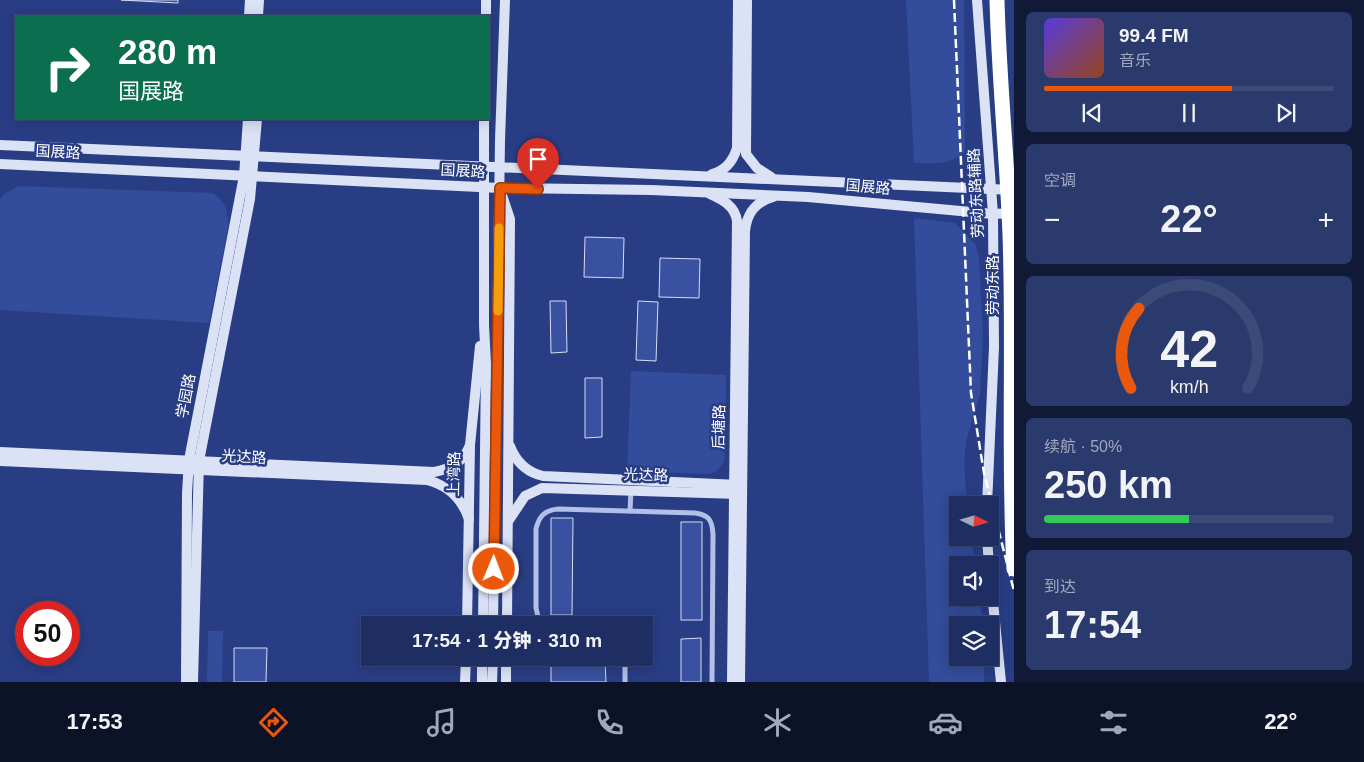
<!DOCTYPE html>
<html lang="zh">
<head>
<meta charset="utf-8">
<style>
	:root { --surface:#1e2e63; --page:#2b3a6c; --text:#f1f3f6; --muted:#a1a8be; --line:#3c4a78; --accent:#ea580c }
	body { margin:0; font-family:Arial,"Noto Sans SC",sans-serif; background:var(--page); color:var(--text); height:100vh; display:flex; flex-direction:column; font-size:19px; white-space:nowrap }
	* { box-sizing:border-box; margin:0 }
	p { font-size:16px; color:var(--muted) }
	.icon { flex:none; width:28px; height:28px; fill:none; stroke:currentColor; stroke-width:2; stroke-linecap:round; stroke-linejoin:round }
	.map { position:relative; flex:1; overflow:hidden }
	.details { display:flex; flex-direction:column; gap:12px; padding:12px; background:#101936; width:350px }
	.details>* { flex:none }
	.banner { position:absolute; left:15px; top:15px; width:475px; height:105px; border-radius:0px; box-shadow:0 2px 12px #0003,0 0 0 1px var(--line); background:#0b6e4f; color:#fff; overflow:hidden }
	.needle { width:32px; rotate:95deg }
	.buttons { position:absolute; left:949px; top:496px; display:grid; gap:10px }
	.buttons a { display:grid; place-items:center; width:50px; height:50px; border-radius:0px; background:var(--surface); box-shadow:0 2px 12px #0003,0 0 0 1px var(--line); font-size:25px }
	.speed { position:absolute; left:15px; top:601px; display:flex; gap:10px; font-size:25px; font-weight:700; text-align:center }
	.speed>* { display:grid; place-content:center; width:65px; height:65px; border-radius:50%; background:var(--surface); box-shadow:0 2px 12px #0003,0 0 0 1px var(--line); line-height:1 }
	.speed .limit { border:8px solid #d22; background:#fff; color:#111 }
	.pin { position:absolute; display:grid; place-items:center; width:42px; height:42px; color:#fff; margin:-51px -21px; border-radius:50% 50% 50% 0; rotate:-45deg; box-shadow:0 0 5px #0007 }
	.pin .icon { rotate:45deg }
	.me { position:absolute; width:55px; margin:-28px; rotate:1deg; stroke-linejoin:round; filter:drop-shadow(0 0 4px #0008) }
	.turn { display:flex; align-items:center; gap:18px; height:105px; padding:0 20px; font-size:22px }
	.turn .icon { width:65px; height:65px; stroke-width:2.5 }
	.turn b { display:block; font-size:35px; line-height:42px }
	.big { font-size:38px; font-weight:800; line-height:1.1 }
	.details .widget { flex:1; display:flex; flex-direction:column; justify-content:center; gap:8px; min-width:0; padding:0 18px; border-radius:8px; background:var(--page) }
	.details .dial { align-items:center; gap:0 }
	.dial svg { height:130px; overflow:visible; fill:none; stroke:var(--line); stroke-width:7; stroke-linecap:round; text-anchor:middle }
	.dial text { fill:var(--text); stroke:none }
	.song { display:flex; align-items:center; gap:15px }
	.cover { width:60px; height:60px; border-radius:8px; background:linear-gradient(135deg,hsl(250 70% 55%),hsl(20 70% 35%)) }
	.played { height:5px; border-radius:2px; background:linear-gradient(90deg,var(--accent) 65%,var(--line) 65%) }
	.keys { display:flex; justify-content:space-around; direction:ltr }
	.heat { display:flex; justify-content:space-between; align-items:center; font-size:28px; direction:ltr }
	.charge { height:8px; border-radius:4px; background:linear-gradient(90deg,#34c759 50%,var(--line) 0) }
	.trip { position:absolute; left:361px; top:616px; width:292px; height:50px; border-radius:0px; background:var(--surface); box-shadow:0 2px 12px #0003,0 0 0 1px var(--line); font-weight:800; line-height:50px; text-align:center }
	.menu { display:flex; height:80px; justify-content:space-around; align-items:center; background:#0c1228; color:var(--muted) }
	.menu .icon { width:35px; height:35px }
	.menu .on { color:var(--accent) }
	.menu b { font-size:22px; color:var(--text) }
	main { display:flex; flex:1; min-height:0 }
	.map>svg:first-child { display:block }
	.green { fill:#334c9b }
	.building { fill:#3951a0; stroke:#d5ddf6 }
	.lines { fill:none; stroke-linecap:round; stroke-linejoin:round }
	.street { stroke:#b2bfe7; stroke-width:5 }
	.secondary { stroke:#dbe2f6; stroke-width:10 }
	.highway { stroke:#fff; stroke-width:15 }
	.rail { stroke:#fff; stroke-width:2.5; stroke-dasharray:9 4; stroke-linecap:butt }
	.route-casing { stroke:#983908; stroke-width:12 }
	.route { stroke:#ea580c; stroke-width:9 }
	.slow { stroke:#f59e0b; stroke-width:9 }
	.labels { text-anchor:middle; stroke-width:5; stroke-linejoin:round; paint-order:stroke }
	.street-label { font-size:15px; fill:#fff; stroke:#283d84 }
</style>
</head>
<body>
<main>
<div class="map">
<svg width="1014" height="682" viewBox="0 0 1014 682">
	<rect width="100%" height="100%" fill="#283d84"/>
	<g class="green">
		<path d="M906,0H964L965,143L964,152C950,166 933,163 914,163Z"/>
		<path d="M19,186L212,193C226,201 228,211 228,227L209,323L0,310V200L4,194Z"/>
		<path d="M914,218L955,223L976,245L979,260L983,336L980,394L966,441L964,464L967,505H958V538H972L975,565H958V598H980L983,625H958V658H984V682H929Z"/>
		<path d="M631,371L726,375L725,454C724,465 720,470 710,474L627,471Z"/>
		<path d="M208,631H223L222,682H207Z"/>
	</g>
	<g class="building">
		<path d="M121,0H178V3Z"/>
		<path d="M585,237L624,238L623,278L584,277Z"/>
		<path d="M660,258L700,259L699,298L659,297Z"/>
		<path d="M550,301H566L567,352L551,353Z"/>
		<path d="M638,301L658,302L656,361L636,360Z"/>
		<path d="M585,378H602V437L585,438Z"/>
		<path d="M551,518H573L572,615H551Z"/>
		<rect x="681" y="522" width="21" height="98"/>
		<path d="M701,638V682H681V639Z"/>
		<path d="M234,648H267L266,682H234Z"/>
		<path d="M551,658H605L606,682H551Z"/>
	</g>
	<g class="lines">
		<g class="street">
			<path d="M630,511L631,490"/>
			<path d="M546,625L539,621L536,608V529C539,516 545,510 558,509L695,513C709,515 712,520 713,534L712,682"/>
			<path d="M625,682V658"/>
		</g>
		<g class="secondary">
			<path d="M747,0L746,154L757,168L771,177"/>
			<path d="M977,0L993,214L994,347L987,505"/>
			<path d="M249,16L250,0"/>
			<path d="M258,16L259,0"/>
			<path d="M486,16V0"/>
			<path d="M0,145L1013,190"/>
			<path d="M0,164L500,188L651,190L808,197L993,214L1014,213"/>
			<path d="M712,174C725,171 733,161 737,148L738,0"/>
			<path d="M710,194C723,200 735,206 737,221L732,682"/>
			<path d="M502,195L510,219L507,625"/>
			<path d="M510,446C516,462 526,472 543,476L739,485"/>
			<path d="M0,452L434,472C451,469 464,461 470,445"/>
			<path d="M0,461L427,480C447,485 462,499 469,519"/>
			<path d="M509,520L525,496L542,488L739,494"/>
			<path d="M987,538L989,565"/>
			<path d="M990,572L1001,682"/>
			<path d="M467,625L470,445L480,346"/>
			<path d="M483,625L486,364L484,325V119"/>
			<path d="M493,625L500,140L505,0"/>
			<path d="M186,682L187,493L189,460L244,176L248,119"/>
			<path d="M193,682L199,461L250,199L257,119"/>
			<path d="M465,682L466,658"/>
			<path d="M482,682V658"/>
			<path d="M492,682L493,658"/>
			<path d="M506,682V658"/>
			<path d="M740,682L745,231C747,213 755,202 773,197"/>
		</g>
		<path class="highway" d="M997,0C999,79 1007,157 1010,235C1014,346 1008,458 1014,569"/>
		<path class="rail" d="M954,0L971,393L984,473L1014,591"/>
	</g>
	<g class="lines">
		<defs>
			<path id="route" d="M494,569L500,188L538,189"/>
		</defs>
		<use href="#route" class="route-casing"/>
		<use href="#route" class="route"/>
		<path class="slow" d="M498,311L499,228"/>
	</g>
	<g class="labels">
		<g class="street-label">
			<text transform="translate(58 152) rotate(3)" y="5">国展路</text>
			<text transform="translate(463 171) rotate(3)" y="5">国展路</text>
			<text transform="translate(868 187) rotate(5)" y="5">国展路</text>
			<text transform="translate(976 193) rotate(-93)" y="5">劳动东路辅路</text>
			<text transform="translate(993 285) rotate(-90)" y="5">劳动东路</text>
			<text transform="translate(186 396) rotate(-79)" y="5">学园路</text>
			<text transform="translate(719 427) rotate(-89)" y="5">后塘路</text>
			<text transform="translate(244 457) rotate(3)" y="5">光达路</text>
			<text transform="translate(454 474) rotate(-89)" y="5">上湾路</text>
			<text transform="translate(646 475) rotate(2)" y="5">光达路</text>
		</g>
	</g>
</svg>
<div class="buttons">
<a><svg class="needle" viewBox="-14 -14 28 28"><path d="M0-13l5 13h-10z" fill="#e53935"/><path d="M0 13l5-13h-10z" fill="#a1a8be"/></svg></a>
<a><svg class="icon" aria-label="sound" viewBox="0 0 24 24"><path d="M4 9h4l5-4v14l-5-4H4zM17 9q2 3 0 6"/></svg></a>
<a><svg class="icon" aria-label="layers" viewBox="0 0 24 24"><path d="M12 4l9 5-9 5-9-5zM3 14l9 5 9-5"/></svg></a>
</div>
<div class="speed"><div class="limit">50</div></div>
<div class="pin" style="left:538px;top:189px;background:#d93025"><svg class="icon" aria-label="arrive" viewBox="0 0 24 24"><path d="M6 21V4h12l-3 4 3 4H6"/></svg></div>
<svg class="me" style="left:494px;top:569px" viewBox="-20 -20 40 40"><circle r="17" fill="#ea580c" stroke="#fff" stroke-width="3"/><path d="M0-11L8 9 0 5-8 9z" fill="#fff"/></svg>
<div class="trip">17:54 · 1 分钟 · 310 m</div>
<div class="banner">
<div class="turn"><svg class="icon" aria-label="right" viewBox="0 0 24 24"><path d="M7 20v-9h11M14 6l5 5-5 5"/></svg><div><b>280 m</b>国展路</div></div>
</div>
</div>
<section class="details">
<div class="widget">
<div class="song"><i class="cover"></i><div><b>99.4 FM</b><p>音乐</p></div></div>
<div class="played"></div>
<div class="keys"><svg class="icon" aria-label="previous" viewBox="0 0 24 24"><path d="M18 5L8 12l10 7zM5 5v14"/></svg><svg class="icon" aria-label="pause" viewBox="0 0 24 24"><path d="M8 5v14M16 5v14"/></svg><svg class="icon" aria-label="next" viewBox="0 0 24 24"><path d="M6 5l10 7-10 7zM19 5v14"/></svg></div>
</div>
<div class="widget"><p>空调</p>
<div class="heat"><a>−</a><b class="big">22°</b><a>+</a></div>
</div>
<div class="widget dial"><svg viewBox="0 0 100 80">
<path d="M14 69A42 42 0 1 1 86 69"/>
<path d="M14 69A42 42 0 0 1 19 20" stroke="#ea580c"/>
<text x="50" y="56" font-size="32" font-weight="700">42</text>
<text x="50" y="72" font-size="11">km/h</text>
</svg></div>
<div class="widget"><p>续航 · 50%</p><b class="big">250 km</b><div class="charge"></div></div>
<div class="widget"><p>到达</p><b class="big">17:54</b></div>
</section>
</main>
<nav class="menu">
<b>17:53</b>
<svg class="icon on" aria-label="directions" viewBox="0 0 24 24"><path d="M12 3l9 9-9 9-9-9zM9 14v-3h6M13 9l2 2-2 2"/></svg>
<svg class="icon" aria-label="music" viewBox="0 0 24 24"><path d="M9 18V5l10-2v13"/><circle cx="6" cy="18" r="3"/><circle cx="16" cy="16" r="3"/></svg>
<svg class="icon" aria-label="phone" viewBox="0 0 24 24"><path d="M5 4h4l2 5-3 2q2 4 5 5l2-3 5 2v4C11 20 4 13 5 4z"/></svg>
<svg class="icon" aria-label="climate" viewBox="0 0 24 24"><path d="M12 3v18M4 7l16 10M4 17L20 7"/></svg>
<svg class="icon" aria-label="car" viewBox="0 0 24 24"><path d="M5 17H2v-5l4-1 3-4h7l3 4 3 1v5h-3M9 17h6M6 11h13"/><circle cx="7" cy="17" r="2"/><circle cx="17" cy="17" r="2"/></svg>
<svg class="icon" aria-label="filters" viewBox="0 0 24 24"><path d="M4 7h16M4 17h16"/><circle cx="9" cy="7" r="2"/><circle cx="15" cy="17" r="2"/></svg>
<b>22°</b>
</nav>
</body>
</html>
